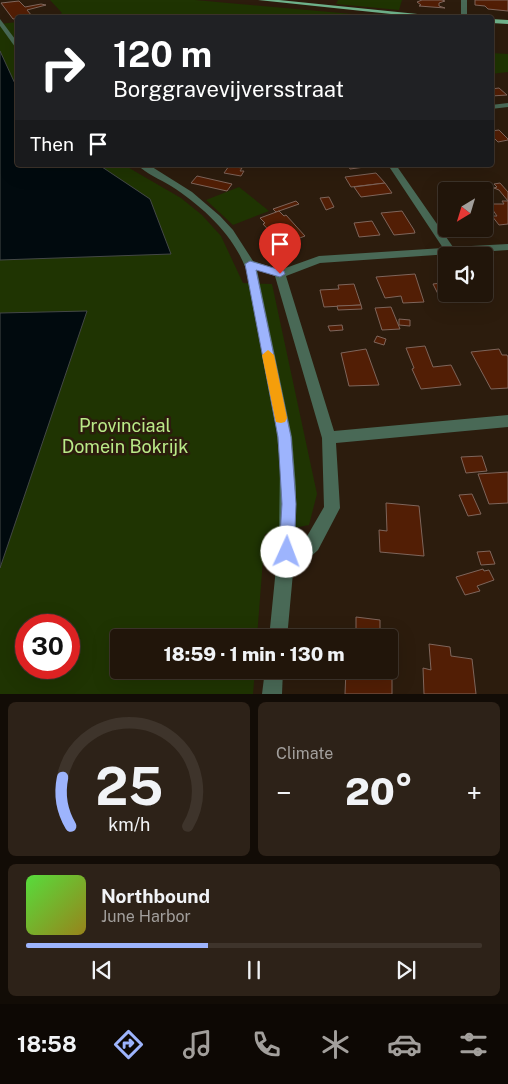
<!DOCTYPE html>
<html lang="en">
<head>
<meta charset="utf-8">
<style>
	:root { --surface:#21150a; --page:#2d2218; --text:#f1f3f6; --muted:#a29f9c; --line:#3e342b; --accent:#9db4fd }
	body { margin:0; font-family:"Public Sans",sans-serif; background:var(--page); color:var(--text); height:100vh; display:flex; flex-direction:column; font-size:19px; white-space:nowrap }
	* { box-sizing:border-box; margin:0 }
	p { font-size:16px; color:var(--muted) }
	.icon { flex:none; width:28px; height:28px; fill:none; stroke:currentColor; stroke-width:2; stroke-linecap:round; stroke-linejoin:round }
	.map { position:relative; height:694px; overflow:hidden }
	.panel { display:flex; flex-direction:column; gap:8px; padding:8px; background:#120c06; flex:1 }
	.panel>* { flex:none }
	.banner { position:absolute; left:15px; top:15px; width:479px; height:152px; border-radius:5px; box-shadow:0 5px 20px #0002,0 0 0 1px var(--line); background:#202124; color:#fff; overflow:hidden }
	.needle { width:32px; rotate:218deg }
	.buttons { position:absolute; left:438px; top:182px; display:grid; gap:10px }
	.buttons a { display:grid; place-items:center; width:55px; height:55px; border-radius:5px; background:var(--surface); box-shadow:0 5px 20px #0002,0 0 0 1px var(--line); font-size:25px }
	.speed { position:absolute; left:15px; top:614px; display:flex; gap:10px; font-size:25px; font-weight:700; text-align:center }
	.speed>* { display:grid; place-content:center; width:65px; height:65px; border-radius:50%; background:var(--surface); box-shadow:0 5px 20px #0002,0 0 0 1px var(--line); line-height:1 }
	.speed .limit { border:8px solid #d22; background:#fff; color:#111 }
	.pin { position:absolute; display:grid; place-items:center; width:42px; height:42px; color:#fff; margin:-51px -21px; border-radius:50% 50% 50% 0; rotate:-45deg; box-shadow:0 0 5px #0007 }
	.pin .icon { rotate:45deg }
	.me { position:absolute; width:55px; margin:-28px; rotate:2deg; stroke-linejoin:round; filter:drop-shadow(0 0 4px #0008) }
	.turn { display:flex; align-items:center; gap:18px; height:105px; padding:0 15px; font-size:22px }
	.turn .icon { width:65px; height:65px; stroke-width:2.5 }
	.turn b { display:block; font-size:35px; line-height:42px }
	.then { display:flex; align-items:center; height:48px; padding:0 15px; background:#0003; gap:10px; font-size:19px }
	.big { font-size:38px; font-weight:800; line-height:1.1 }
	.panel .card { flex:1; display:flex; flex-direction:column; justify-content:center; gap:8px; min-width:0; padding:0 18px; border-radius:8px; background:var(--page) }
	.panel .dial { align-items:center; gap:0 }
	.dial svg { height:130px; overflow:visible; fill:none; stroke:var(--line); stroke-width:7; stroke-linecap:round; text-anchor:middle }
	.dial text { fill:var(--text); stroke:none }
	.song { display:flex; align-items:center; gap:15px }
	.cover { width:60px; height:60px; border-radius:8px; background:linear-gradient(135deg,hsl(110 70% 55%),hsl(50 70% 35%)) }
	.played { height:5px; border-radius:2px; background:linear-gradient(90deg,var(--accent) 40%,var(--line) 40%) }
	.keys { display:flex; justify-content:space-around; direction:ltr }
	.heat { display:flex; justify-content:space-between; align-items:center; font-size:28px; direction:ltr }
	.panel .tiles { flex:1; display:grid; gap:8px; grid-template-columns:1fr 1fr }
	.card:last-child { grid-column:span 2 }
	.trip { position:absolute; left:110px; top:629px; width:288px; height:50px; border-radius:5px; background:var(--surface); box-shadow:0 5px 20px #0002,0 0 0 1px var(--line); font-weight:800; line-height:50px; text-align:center }
	.tabs { display:flex; height:80px; justify-content:space-around; align-items:center; background:#0d0804; color:var(--muted) }
	.tabs .icon { width:35px; height:35px }
	.tabs .selected { color:var(--accent) }
	.tabs b { font-size:22px; color:var(--text) }
	.map>svg:first-child { display:block }
	.green { fill:#1f3402; fill-rule:evenodd }
	.water { fill:#010a0e; stroke:#444847 }
	.building { fill:#521e05; stroke:#7e655b }
	.lines { fill:none; stroke-linecap:round; stroke-linejoin:round }
	.minor { fill:#496956; fill-rule:evenodd }
	.major { fill:#6fb28b; fill-rule:evenodd }
	.route { fill:#9db4fd; stroke:#6675a4 }
	.slow { fill:#f59e0b }
	.labels { text-anchor:middle; stroke-width:5; stroke-linejoin:round; paint-order:stroke }
	.park-label { font-size:18px; fill:#baea88; stroke:#2c1c0d }
</style>
</head>
<body>
<div class="map">
<svg width="508" height="694" viewBox="0 0 508 694">
	<rect width="100%" height="100%" fill="#2c1c0d"/>
	<g class="green">
		<path d="M50,0H195L386,17H56L62,13Z"/>
		<path d="M338,0H402L399,10L336,4Z"/>
		<path d="M17,22L18,165H124L181,198L202,215L221,236L243,283L272,284L317,494L309,525L265,534L257,637L119,638V670H255L253,694H0V24ZM26,625H69V668H26Z"/>
		<path d="M491,53L508,54V72L491,74Z"/>
		<path d="M239,187L269,211L233,225L206,200Z"/>
	</g>
	<g class="water">
		<path d="M0,51L17,88L18,165H99L150,199L171,254L0,260Z"/>
		<path d="M87,311L0,568V313Z"/>
	</g>
	<g class="building">
		<path d="M422,0H442L445,1L439,3V6L445,8L419,6L421,5L417,2Z"/>
		<path d="M475,0H508V11L488,9L485,6L475,5Z"/>
		<path d="M19,1L25,7L41,4L46,5L27,10L32,16L13,19L1,3Z"/>
		<path d="M499,88L507,95L491,96V89Z"/>
		<path d="M499,130L508,139V140L498,142L491,135V131Z"/>
		<path d="M348,165H372V166L350,169Z"/>
		<path d="M229,166L242,168L240,171H244L241,176L224,173Z"/>
		<path d="M376,173L385,183L351,187L345,177Z"/>
		<path d="M197,176L232,184L227,191L191,183Z"/>
		<path d="M385,183L392,193L361,197L354,187Z"/>
		<path d="M500,183L508,192V224L499,225L492,216H497L490,206L492,204H504L502,201H508L499,190L494,188L497,187L494,184Z"/>
		<path d="M329,197L334,207L326,210L320,198Z"/>
		<path d="M296,201L299,204L276,212L273,209Z"/>
		<path d="M279,211L284,216L286,215L305,236L284,244L278,235L274,236L263,224L265,223L260,218Z"/>
		<path d="M402,211L414,230L415,233L394,235L381,213Z"/>
		<path d="M372,221L380,235L359,237L354,223Z"/>
		<path d="M415,274L424,302L403,303L401,296L385,298L376,277Z"/>
		<path d="M440,279H446V294H456L444,295Z"/>
		<path d="M441,283L444,294H438L433,284Z"/>
		<path d="M354,284L361,305L324,307L320,290L339,289L338,285Z"/>
		<path d="M361,305L362,309L338,310L337,306Z"/>
		<path d="M391,307L400,329L382,330L375,308Z"/>
		<path d="M399,319L410,320V326L399,325Z"/>
		<path d="M342,325L343,330L330,331L328,326Z"/>
		<path d="M377,336L386,339L384,345L374,342Z"/>
		<path d="M425,346L433,367L451,365L461,385L421,389L412,369L414,368L406,348Z"/>
		<path d="M366,349L379,385L349,386L341,353Z"/>
		<path d="M499,349L502,355H507L508,357V388L491,389L471,352Z"/>
		<path d="M482,456L487,471L466,473L461,457Z"/>
		<path d="M508,472V503L489,504L478,474Z"/>
		<path d="M472,494L481,514L468,516L459,495Z"/>
		<path d="M386,503L419,506L424,556L380,552L379,530L387,531Z"/>
		<path d="M490,551L495,564L481,565L477,552Z"/>
		<path d="M483,569L484,571L489,570L494,580L477,586L480,591L465,595L456,577Z"/>
		<path d="M356,617L380,620V633L356,629Z"/>
		<path d="M356,629L380,633L381,638H355Z"/>
		<path d="M429,644L450,647L451,656L472,659L476,694H424L423,668L431,670Z"/>
		<path d="M389,651H392V694H345L346,670H389Z"/>
	</g>
	<g class="lines">
		<g class="minor">
			<rect x="461" y="0" width="6" height="18"/>
			<path d="M0,19L18,43V51L0,26Z"/>
			<path d="M508,103V107L491,109V105Z"/>
			<path d="M138,165H149L192,192L220,216L233,230L253,261L280,270L319,256L443,248L388,165H396L453,247L508,244V250L320,263L286,276L334,431L508,415V427L336,443L340,508L318,550L293,573L287,638H269L279,538L280,462L274,411L246,269C233,234 202,206 171,186C160,179 146,174 138,165ZM257,270L275,276L322,438L324,507L306,538L295,548L296,487L292,437Z"/>
			<path d="M265,670H283L282,694H262Z"/>
		</g>
		<g class="major">
			<path d="M258,0H279L457,18H429Z"/>
			<path d="M491,19L508,20V24L491,23Z"/>
		</g>
	</g>
	<path class="route" d="M250,261L284,271L285,274L280,277L256,270L291,437L296,504L294,552L292,557L287,559L281,557L279,552L282,504L278,437L245,264Z"/>
	<path class="slow" d="M268,350L274,355L287,418L285,422L281,423L276,422L275,418L262,355Z"/>
	<g class="labels">
		<g class="park-label">
			<text x="125" y="432">Provinciaal<tspan x="125" dy="21">Domein Bokrijk</tspan></text>
		</g>
	</g>
</svg>
<div class="buttons">
<a><svg class="needle" viewBox="-14 -14 28 28"><path d="M0-13l5 13h-10z" fill="#e53935"/><path d="M0 13l5-13h-10z" fill="#a29f9c"/></svg></a>
<a><svg class="icon" aria-label="sound" viewBox="0 0 24 24"><path d="M4 9h4l5-4v14l-5-4H4zM17 9q2 3 0 6"/></svg></a>
</div>
<div class="speed"><div class="limit">30</div></div>
<div class="pin" style="left:280px;top:274px;background:#d93025"><svg class="icon" aria-label="arrive" viewBox="0 0 24 24"><path d="M6 21V4h12l-3 4 3 4H6"/></svg></div>
<svg class="me" style="left:287px;top:552px" viewBox="-20 -20 40 40"><circle r="19" fill="#fff"/><path d="M0-13L10 11 0 6-10 11z" fill="#9db4fd"/></svg>
<div class="trip">18:59 · 1 min · 130 m</div>
<div class="banner">
<div class="turn"><svg class="icon" aria-label="right" viewBox="0 0 24 24"><path d="M7 20v-9h11M14 6l5 5-5 5"/></svg><div><b>120 m</b>Borggravevijversstraat</div></div>
<div class="then">Then<svg class="icon" aria-label="arrive" viewBox="0 0 24 24"><path d="M6 21V4h12l-3 4 3 4H6"/></svg></div>
</div>
</div>
<section class="panel">
<div class="tiles">
<div class="card dial"><svg viewBox="0 0 100 80">
<path d="M14 69A42 42 0 1 1 86 69"/>
<path d="M14 69A42 42 0 0 1 9 39" stroke="#9db4fd"/>
<text x="50" y="56" font-size="32" font-weight="700">25</text>
<text x="50" y="72" font-size="11">km/h</text>
</svg></div>
<div class="card"><p>Climate</p>
<div class="heat"><a>−</a><b class="big">20°</b><a>+</a></div>
</div>
<div class="card">
<div class="song"><i class="cover"></i><div><b>Northbound</b><p>June Harbor</p></div></div>
<div class="played"></div>
<div class="keys"><svg class="icon" aria-label="previous" viewBox="0 0 24 24"><path d="M18 5L8 12l10 7zM5 5v14"/></svg><svg class="icon" aria-label="pause" viewBox="0 0 24 24"><path d="M8 5v14M16 5v14"/></svg><svg class="icon" aria-label="next" viewBox="0 0 24 24"><path d="M6 5l10 7-10 7zM19 5v14"/></svg></div>
</div>
</div>
</section>
<nav class="tabs">
<b>18:58</b>
<svg class="icon selected" aria-label="directions" viewBox="0 0 24 24"><path d="M12 3l9 9-9 9-9-9zM9 14v-3h6M13 9l2 2-2 2"/></svg>
<svg class="icon" aria-label="music" viewBox="0 0 24 24"><path d="M9 18V5l10-2v13"/><circle cx="6" cy="18" r="3"/><circle cx="16" cy="16" r="3"/></svg>
<svg class="icon" aria-label="phone" viewBox="0 0 24 24"><path d="M5 4h4l2 5-3 2q2 4 5 5l2-3 5 2v4C11 20 4 13 5 4z"/></svg>
<svg class="icon" aria-label="climate" viewBox="0 0 24 24"><path d="M12 3v18M4 7l16 10M4 17L20 7"/></svg>
<svg class="icon" aria-label="car" viewBox="0 0 24 24"><path d="M5 17H2v-5l4-1 3-4h7l3 4 3 1v5h-3M9 17h6M6 11h13"/><circle cx="7" cy="17" r="2"/><circle cx="17" cy="17" r="2"/></svg>
<svg class="icon" aria-label="filters" viewBox="0 0 24 24"><path d="M4 7h16M4 17h16"/><circle cx="9" cy="7" r="2"/><circle cx="15" cy="17" r="2"/></svg>
</nav>
</body>
</html>
